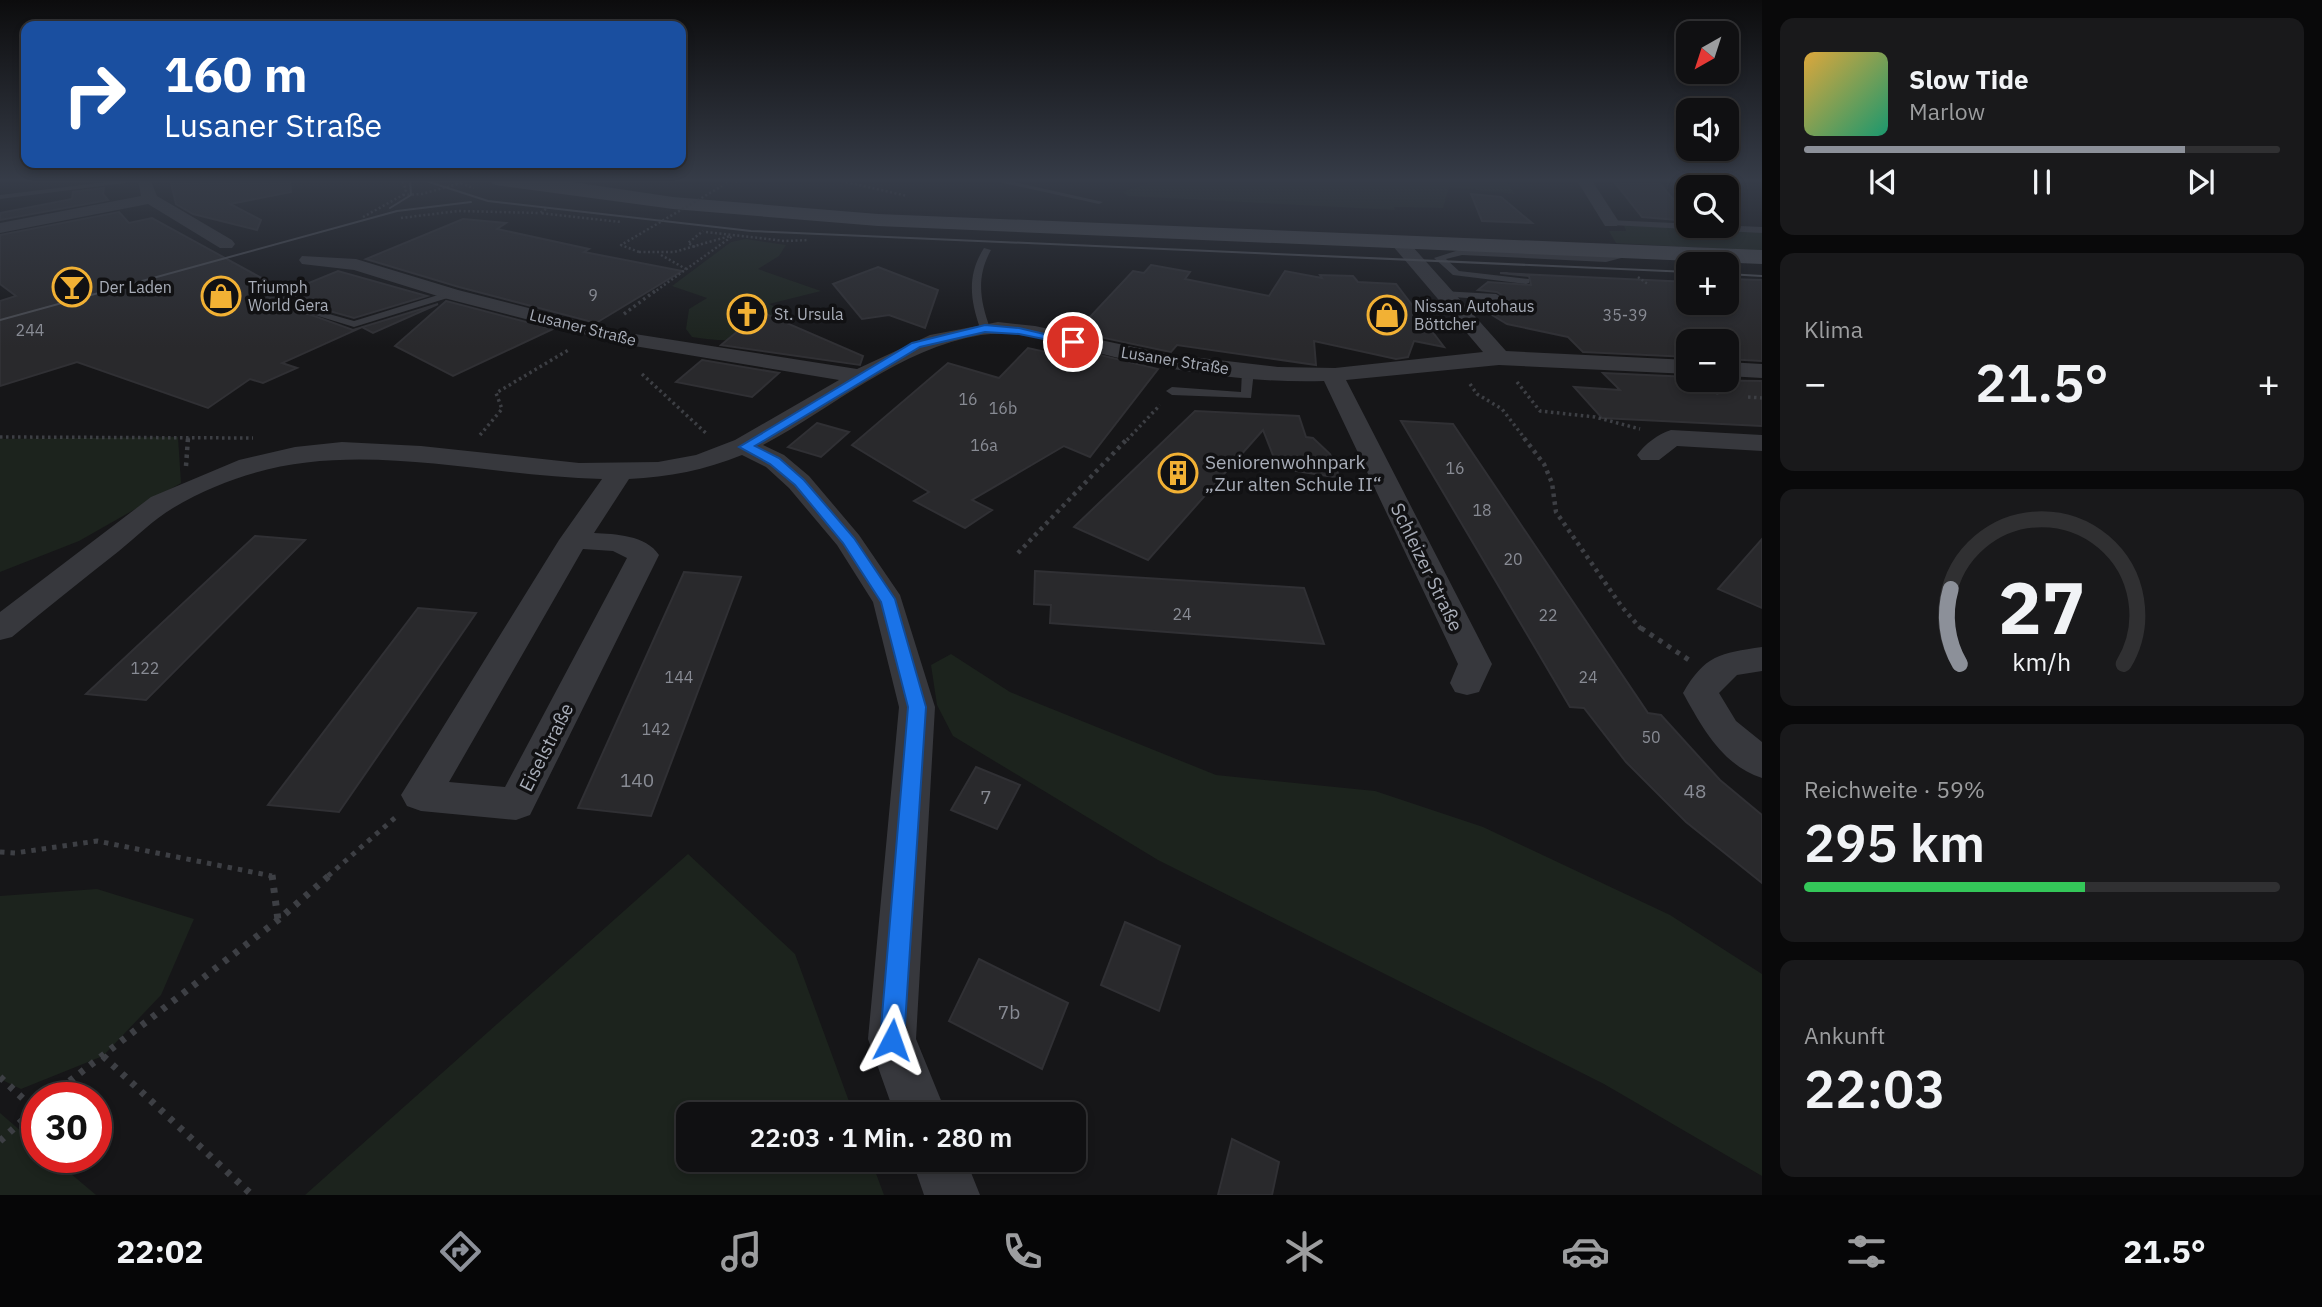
<!DOCTYPE html>
<html lang="de">
<head>
<meta charset="utf-8">
<style>
	:root { --surface:#101012; --page:#19191b; --text:#f1f3f6; --muted:#9c9d9f; --line:#303032; --accent:#8c9099 }
	body { margin:0; font-family:"IBM Plex Sans",sans-serif; background:var(--page); color:var(--text); height:100vh; display:flex; flex-direction:column; font-size:26px; white-space:nowrap }
	* { box-sizing:border-box; margin:0 }
	p { font-size:23px; color:var(--muted) }
	.icon { flex:none; width:38px; height:38px; fill:none; stroke:currentColor; stroke-width:2; stroke-linecap:round; stroke-linejoin:round }
	.map { position:relative; flex:1; overflow:hidden }
	.drawer { display:flex; flex-direction:column; gap:18px; padding:18px; background:#09090a; width:560px }
	.drawer>* { flex:none }
	.hud { position:absolute; left:21px; top:21px; width:665px; height:147px; border-radius:14px; box-shadow:0 4px 10px #0003,0 0 0 2px var(--line); background:#1a4fa0; color:#fff; overflow:hidden }
	.needle { width:46px; rotate:219deg }
	.buttons { position:absolute; left:1676px; top:21px; display:grid; gap:14px }
	.buttons a { display:grid; place-items:center; width:63px; height:63px; border-radius:14px; background:var(--surface); box-shadow:0 4px 10px #0003,0 0 0 2px var(--line); font-size:35px }
	.speed { position:absolute; left:21px; top:1082px; display:flex; gap:14px; font-size:35px; font-weight:700; text-align:center }
	.speed>* { display:grid; place-content:center; width:91px; height:91px; border-radius:50%; background:var(--surface); box-shadow:0 4px 10px #0003,0 0 0 2px var(--line); line-height:1 }
	.speed .limit { border:10px solid #d22; background:#fff; color:#111 }
	.pin { position:absolute; display:grid; place-items:center; width:60px; height:60px; color:#fff; margin:-30px; border:4px solid #fff; border-radius:50%; box-shadow:0 2px 7px #0007 }
	.me { position:absolute; width:77px; margin:-38px; rotate:4deg; stroke-linejoin:round; filter:drop-shadow(0 0 5px #0008) }
	.turn { display:flex; align-items:center; gap:24px; height:147px; padding:0 28px; font-size:32px }
	.turn .icon { width:91px; height:91px; stroke-width:2.5 }
	.turn b { display:block; font-size:49px; line-height:60px }
	.big { font-size:52px; font-weight:600; line-height:1.1 }
	.drawer .tile { flex:1; display:flex; flex-direction:column; justify-content:center; gap:10px; min-width:0; padding:0 24px; border-radius:14px; background:var(--page) }
	.drawer .dial { align-items:center; gap:0 }
	.dial svg { height:182px; overflow:visible; fill:none; stroke:var(--line); stroke-width:7; stroke-linecap:round; text-anchor:middle }
	.dial text { fill:var(--text); stroke:none }
	.song { display:flex; align-items:center; gap:21px }
	.cover { width:84px; height:84px; border-radius:10px; background:linear-gradient(135deg,hsl(40 70% 55%),hsl(160 70% 35%)) }
	.played { height:7px; border-radius:4px; background:linear-gradient(90deg,var(--accent) 80%,var(--line) 80%) }
	.keys { display:flex; justify-content:space-around; direction:ltr }
	.heat { display:flex; justify-content:space-between; align-items:center; font-size:38px; direction:ltr }
	.charge { height:10px; border-radius:5px; background:linear-gradient(90deg,#34c759 59%,var(--line) 0) }
	.trip { position:absolute; left:676px; top:1102px; width:410px; height:70px; border-radius:14px; background:var(--surface); box-shadow:0 4px 10px #0003,0 0 0 2px var(--line); font-weight:600; line-height:70px; text-align:center }
	.tabs { display:flex; height:112px; justify-content:space-around; align-items:center; background:#060607; color:var(--muted) }
	.tabs .icon { width:49px; height:49px }
	.tabs .selected { color:var(--accent) }
	.tabs b { font-size:32px; color:var(--text) }
	main { display:flex; flex:1; min-height:0 }
	.map>svg:first-child { display:block }
	.green { fill:#1c231d }
	.building { fill:#29292c; stroke:#303034; stroke-width:2 }
	.lines { fill:none; stroke-linecap:round; stroke-linejoin:round }
	.path-far4 { stroke:#3d3f44; stroke-width:2.5; stroke-dasharray:2 2.5; stroke-linecap:butt }
	.path-far3 { stroke:#3d3f44; stroke-width:3.5; stroke-dasharray:2.5 3.5; stroke-linecap:butt }
	.path-far2 { stroke:#3d3f44; stroke-width:4.5; stroke-dasharray:3.5 4.5; stroke-linecap:butt }
	.path-far1 { stroke:#3d3f44; stroke-width:5; stroke-dasharray:4.5 6; stroke-linecap:butt }
	.path { stroke:#3d3f44; stroke-width:7; stroke-dasharray:5 8; stroke-linecap:butt }
	.lane { fill:#37383d; fill-rule:evenodd }
	.street { fill:#37383d; fill-rule:evenodd }
	.secondary { fill:#45474d; fill-rule:evenodd }
	.tram { stroke:#4a4c52; stroke-width:2 }
	.path-bridge { stroke:#3d3f44; stroke-width:2.5; stroke-dasharray:2 2.5; stroke-linecap:butt }
	.route { fill:#1a73e8; stroke:#114b97; stroke-width:2 }
	.labels { text-anchor:middle; stroke-width:7; stroke-linejoin:round; paint-order:stroke }
	.far-poi-label { font-size:16px; fill:#a8adb8; stroke:#111113; text-anchor:start }
	.number-label { font-size:16px; fill:#888b94 }
	.far-street-label { font-size:16px; fill:#a8adb8; stroke:#111113 }
	.poi-label { font-size:19px; fill:#a8adb8; stroke:#111113; text-anchor:start }
	.street-label { font-size:19px; fill:#a8adb8; stroke:#111113 }
	.near-number-label { font-size:19px; fill:#888b94 }
</style>
</head>
<body>
<main>
<div class="map">
<svg width="1762" height="1195" viewBox="0 0 1762 1195">
	<rect width="100%" height="100%" fill="#161618"/>
	<g class="green">
		<path d="M1162,179H1504L1515,194L1449,187L1443,208L1394,207L1395,210L1128,196L1122,192Z"/>
		<path d="M1624,225L1762,232V251L1616,243L1609,231H1626Z"/>
		<path d="M746,239L786,245L779,256L758,269L821,291L769,304L787,312V321C756,342 728,343 692,337L686,329L689,309L707,298L672,286L731,242Z"/>
		<path d="M178,437L181,483L79,541L0,572V439Z"/>
		<path d="M951,654L1010,692L1216,775L1375,791L1483,827L1670,915L1762,974V1176L1604,1084L1158,860L953,736L937,705L931,665Z"/>
		<path d="M688,854L795,954L854,1115H688V1160H871L884,1195H305Z"/>
		<path d="M97,889L194,919L161,995L103,1056L21,1089L0,1079V896Z"/>
		<path d="M0,1113L37,1145V1157H51L96,1195H0Z"/>
	</g>
	<g class="building">
		<path d="M170,179H290L291,192L230,204L261,220L257,230L193,214L176,204Z"/>
		<path d="M1612,179H1656L1689,217V221L1642,217Z"/>
		<path d="M104,188L103,194L108,200L0,220V213L72,199L73,192Z"/>
		<path d="M1471,194L1501,197L1532,223L1482,221Z"/>
		<path d="M119,212L129,223L152,218L287,292L338,271L427,296L354,318L298,302L289,307L353,330L438,304L373,333L362,327L282,363L297,368L263,383L250,379L208,408L77,362L0,386V301L16,296L0,284V235Z"/>
		<path d="M463,219L506,223L497,229L589,249L584,252L682,271L596,323L459,287L366,259Z"/>
		<path d="M1151,265L1190,272L1185,279L1269,296L1285,271L1322,278L1320,275L1353,276L1358,282L1396,284L1444,347L1414,341L1408,357L1396,359L1314,341L1316,365L1177,345L1171,352L1166,351L1076,332L1133,271L1144,273Z"/>
		<path d="M878,267L938,290L925,328L889,315L862,319L833,284Z"/>
		<path d="M1500,273L1689,282V303H1727V279L1762,280V361L1727,359V341H1689V357L1583,352L1568,337L1507,324L1469,301L1496,303L1502,299L1503,296L1497,292L1478,290L1488,282L1531,285L1529,276Z"/>
		<path d="M446,301L553,329L453,376L395,346Z"/>
		<path d="M761,312L863,356L860,365L721,345Z"/>
		<path d="M1063,346L1158,369L1090,457L1064,446L972,500L992,510L965,528L914,501L929,492L852,445L948,363L999,378L1028,348L1055,354Z"/>
		<path d="M702,360L779,373L752,397L676,382Z"/>
		<path d="M1603,373L1689,377V380L1762,381V426L1602,418L1574,387L1620,390Z"/>
		<path d="M1195,411L1299,416L1306,437L1313,438L1330,454L1340,478L1278,468L1263,430L1148,560L1074,527Z"/>
		<path d="M1401,421L1453,424L1648,713L1661,715L1720,780L1762,815V883L1686,822L1626,762L1584,708L1570,707Z"/>
		<path d="M817,423L849,432L821,457L788,447Z"/>
		<path d="M255,536L305,540L146,700L86,694Z"/>
		<path d="M1762,539V608L1718,589Z"/>
		<path d="M1035,571L1304,588L1324,644L1050,623L1051,605L1034,604Z"/>
		<path d="M684,572L741,577L651,816L578,808Z"/>
		<path d="M418,608L476,613L339,812L268,805Z"/>
		<path d="M976,767L1020,785L997,829L951,810Z"/>
		<path d="M1125,922L1180,946L1159,1011L1101,985Z"/>
		<path d="M979,959L1068,1003L1042,1069L949,1021Z"/>
		<path d="M1232,1139L1279,1162L1272,1195H1218Z"/>
	</g>
	<g class="lines">
		<g class="path-far4">
			<path d="M448,179L474,188"/>
			<path d="M833,179L907,196"/>
			<path d="M726,182L805,179"/>
			<path d="M403,195L422,194L472,180"/>
			<path d="M546,209L540,213L621,222"/>
			<path d="M363,217L403,195L406,190L402,179"/>
			<path d="M401,218L458,211L540,213"/>
			<path d="M706,232L785,241L809,240"/>
			<path d="M695,247L688,243L703,231"/>
			<path d="M639,252H674L730,236"/>
			<path d="M661,255L686,269"/>
			<path d="M1638,277L1649,285"/>
			<path d="M653,293L734,235"/>
		</g>
		<g class="path-far3">
			<path d="M624,314L655,291"/>
			<path d="M642,374L708,435"/>
			<path d="M1517,382L1540,411L1595,417L1640,429"/>
			<path d="M1470,384L1477,394L1502,409L1526,440"/>
			<path d="M1692,391L1722,393"/>
			<path d="M1748,397L1762,398"/>
			<path d="M480,435L502,409L496,393L570,349"/>
			<path d="M0,437L253,438"/>
			<path d="M188,440V435"/>
			<path d="M1127,440L1160,405"/>
		</g>
		<g class="path-far2">
			<path d="M1524,438L1544,464L1552,483L1556,512L1622,607L1642,630"/>
			<path d="M186,466L188,438"/>
			<path d="M1018,553L1128,438"/>
		</g>
		<g class="path-far1">
			<path d="M1641,628L1689,660"/>
			<path d="M0,852L15,853L97,841L272,876"/>
			<path d="M328,876L397,816"/>
		</g>
		<g class="path">
			<path d="M272,875L278,920"/>
			<path d="M103,1056L252,1195"/>
			<path d="M0,1077L34,1109"/>
			<path d="M49,1097L278,920L330,875"/>
			<path d="M0,1141L37,1107"/>
		</g>
		<g class="lane">
			<path d="M131,179L148,180L0,199V195Z"/>
			<path d="M985,179H1001L1103,202L1099,204Z"/>
			<path d="M1608,220L1762,227V233L1611,225L1608,224Z"/>
			<path d="M984,248L991,250C976,277 980,300 990,328L985,331L980,328C970,299 967,275 984,248Z"/>
			<path d="M1462,249L1606,256L1636,250L1640,253L1606,262L1462,255L1446,259L1459,271L1529,279V283L1526,284L1453,275L1434,258Z"/>
			<path d="M451,291L456,294L454,296L354,327L292,308L297,305L354,321Z"/>
			<path d="M1442,291L1496,294L1501,297L1496,300L1439,296L1437,294Z"/>
			<path d="M1248,368L1254,371L1251,398L1172,395L1166,391L1172,387L1241,392L1242,371Z"/>
		</g>
		<g class="street">
			<path d="M138,179H150L157,196L232,240L235,244L232,248H220L148,204L0,233V223L141,196Z"/>
			<path d="M1576,179H1591L1619,222L1617,226H1605Z"/>
			<path d="M1398,236L1404,237L1506,351L1689,360V374L1499,365L1346,380L1492,664L1479,692L1467,695L1455,692L1450,683L1458,664L1324,381C1259,383 1191,374 1128,360C1081,350 1029,328 981,335C900,348 833,408 763,445L784,455L809,476L859,535L900,595L935,707L916,1039L947,1115H895L868,1039L899,707L873,602L837,545L789,488L766,467L742,455C705,470 669,477 629,479L594,533C615,534 646,535 659,555L530,815L516,820L421,811L407,806L401,795L559,540L602,479C450,475 315,423 173,508C154,519 136,537 119,551C83,579 47,608 12,637L0,640V612L151,497L239,460L295,447L342,442L421,446L579,463L658,462L696,455L735,440L839,380L622,344L444,298L354,270L302,264L299,260L302,256L356,259L458,290L622,332L857,369L930,335L998,322L1035,326L1166,354L1278,367L1335,368L1483,352L1392,245L1389,241ZM583,549L613,551L627,558L505,787L449,782Z"/>
			<path d="M1727,362L1762,364V378L1727,376Z"/>
			<path d="M1671,430L1762,435V451L1677,446L1659,460H1641L1637,455C1645,444 1658,434 1671,430Z"/>
			<path d="M1762,647V671L1737,675L1719,693L1736,721L1762,742V778C1722,765 1702,727 1683,693C1705,655 1720,653 1762,647Z"/>
			<path d="M912,1160H966L980,1195H924Z"/>
		</g>
		<path class="secondary" d="M486,179H552L673,197L878,214L1762,250V264L878,226L673,209L495,185Z"/>
		<g class="tram">
			<path d="M420,179L488,201L751,231L1689,272"/>
			<path d="M390,208L411,195L410,179"/>
			<path d="M1727,274L1762,276"/>
			<path d="M0,320L397,211L471,202"/>
		</g>
		<path class="path-bridge" d="M639,252L621,245L722,186"/>
	</g>
	<linearGradient id="sky" x2="0" y2="1"><stop stop-color="#0c0c0d"/><stop offset="0.52" stop-color="#363c48"/><stop offset="1" stop-color="#363c48" stop-opacity="0"/></linearGradient>
	<rect width="1762" height="347" fill="url(#sky)"/>
	<path class="route" d="M985,325L1019,328L1078,342L1073,345L1019,334L985,332L920,347L755,446L779,458L804,480L854,538L895,599L926,707L904,1040L901,1048L892,1052L883,1048L880,1040L908,707L881,602L843,543L795,485L770,464L739,447L912,343Z"/>
	<defs>
		<symbol id="bar-ring" viewBox="-11 -11 22 22"><circle r="9.5" fill="#111113" stroke="#f2b134" stroke-width="1.5"/><path d="M-6-5H6L.8 .8V4.5H3.5V6h-7V4.5H-.8V.8Z" fill="#f2b134"/></symbol>
		<symbol id="shop-ring" viewBox="-11 -11 22 22"><circle r="9.5" fill="#111113" stroke="#f2b134" stroke-width="1.5"/><path d="M-5-2.5h2.3a2.7 3.5 0 0 1 5.4 0H5L5.5 6h-11ZM-1.5-2.5h3a1.5 2.3 0 0 0-3 0Z" fill="#f2b134"/></symbol>
		<symbol id="church-ring" viewBox="-11 -11 22 22"><circle r="9.5" fill="#111113" stroke="#f2b134" stroke-width="1.5"/><path d="M-1.2-6h2.4v3.5h3.3v2.4h-3.3V6h-2.4V-.1h-3.3v-2.4h3.3Z" fill="#f2b134"/></symbol>
		<symbol id="building-ring" viewBox="-11 -11 22 22"><circle r="9.5" fill="#111113" stroke="#f2b134" stroke-width="1.5"/><path d="M-4-6H4V6H1V3H-1V6H-4ZM-2.5-4.3h1.7v1.8h-1.7ZM.8-4.3h1.7v1.8H.8ZM-2.5-1h1.7V.8h-1.7ZM.8-1h1.7V.8H.8Z" fill="#f2b134"/></symbol>
	</defs>
	<g fill-rule="evenodd">
		<use href="#bar-ring" x="50" y="265" width="44" height="44"/>
		<use href="#shop-ring" x="199" y="274" width="44" height="44"/>
		<use href="#church-ring" x="725" y="292" width="44" height="44"/>
		<use href="#shop-ring" x="1365" y="293" width="44" height="44"/>
		<use href="#building-ring" x="1156" y="451" width="44" height="44"/>
	</g>
	<g class="labels">
		<g class="far-poi-label">
			<text x="99" y="293">Der Laden</text>
			<text x="248" y="293">Triumph<tspan x="248" dy="18">World Gera</tspan></text>
			<text x="1414" y="312">Nissan Autohaus<tspan x="1414" dy="18">Böttcher</tspan></text>
			<text x="774" y="320">St. Ursula</text>
		</g>
		<g class="number-label">
			<text x="593" y="301">9</text>
			<text x="1625" y="321">35-39</text>
			<text x="30" y="336">244</text>
			<text x="968" y="405">16</text>
			<text x="1003" y="414">16b</text>
			<text x="984" y="451">16a</text>
			<text x="1455" y="474">16</text>
			<text x="1482" y="516">18</text>
			<text x="1513" y="565">20</text>
			<text x="1182" y="620">24</text>
			<text x="1548" y="621">22</text>
			<text x="145" y="674">122</text>
			<text x="679" y="683">144</text>
			<text x="1588" y="683">24</text>
			<text x="656" y="735">142</text>
			<text x="1651" y="743">50</text>
		</g>
		<g class="far-street-label">
			<text transform="translate(583 327) rotate(14)" y="6">Lusaner Straße</text>
			<text transform="translate(1175 360) rotate(9)" y="6">Lusaner Straße</text>
		</g>
		<g class="poi-label">
			<text x="1205" y="469">Seniorenwohnpark<tspan x="1205" dy="22">„Zur alten Schule II“</tspan></text>
		</g>
		<g class="street-label">
			<text transform="translate(1427 567) rotate(64)" y="7">Schleizer Straße</text>
			<text transform="translate(546 747) rotate(-63)" y="7">Eiselstraße</text>
		</g>
		<g class="near-number-label">
			<text x="637" y="787">140</text>
			<text x="1695" y="798">48</text>
			<text x="986" y="804">7</text>
			<text x="1009" y="1019">7b</text>
		</g>
	</g>
</svg>
<div class="buttons">
<a><svg class="needle" viewBox="-14 -14 28 28"><path d="M0-13l5 13h-10z" fill="#e53935"/><path d="M0 13l5-13h-10z" fill="#9c9d9f"/></svg></a>
<a><svg class="icon" aria-label="sound" viewBox="0 0 24 24"><path d="M4 9h4l5-4v14l-5-4H4zM17 9q2 3 0 6"/></svg></a>
<a><svg class="icon" aria-label="search" viewBox="0 0 24 24"><circle cx="10" cy="10" r="6"/><path d="M15 15l6 6"/></svg></a>
<a>+</a>
<a>−</a>
</div>
<div class="speed"><div class="limit">30</div></div>
<div class="pin" style="left:1073px;top:342px;background:#d93025"><svg class="icon" aria-label="arrive" viewBox="0 0 24 24"><path d="M6 21V4h12l-3 4 3 4H6"/></svg></div>
<svg class="me" style="left:892px;top:1040px" viewBox="-20 -20 40 40"><path d="M0-17L14 15 0 8-14 15z" fill="#1a73e8" stroke="#fff" stroke-width="4"/></svg>
<div class="trip">22:03 · 1 Min. · 280 m</div>
<div class="hud">
<div class="turn"><svg class="icon" aria-label="right" viewBox="0 0 24 24"><path d="M7 20v-9h11M14 6l5 5-5 5"/></svg><div><b>160 m</b>Lusaner Straße</div></div>
</div>
</div>
<section class="drawer">
<div class="tile">
<div class="song"><i class="cover"></i><div><b>Slow Tide</b><p>Marlow</p></div></div>
<div class="played"></div>
<div class="keys"><svg class="icon" aria-label="previous" viewBox="0 0 24 24"><path d="M18 5L8 12l10 7zM5 5v14"/></svg><svg class="icon" aria-label="pause" viewBox="0 0 24 24"><path d="M8 5v14M16 5v14"/></svg><svg class="icon" aria-label="next" viewBox="0 0 24 24"><path d="M6 5l10 7-10 7zM19 5v14"/></svg></div>
</div>
<div class="tile"><p>Klima</p>
<div class="heat"><a>−</a><b class="big">21.5°</b><a>+</a></div>
</div>
<div class="tile dial"><svg viewBox="0 0 100 80">
<path d="M14 69A42 42 0 1 1 86 69"/>
<path d="M14 69A42 42 0 0 1 10 36" stroke="#8c9099"/>
<text x="50" y="56" font-size="32" font-weight="700">27</text>
<text x="50" y="72" font-size="11">km/h</text>
</svg></div>
<div class="tile"><p>Reichweite · 59%</p><b class="big">295 km</b><div class="charge"></div></div>
<div class="tile"><p>Ankunft</p><b class="big">22:03</b></div>
</section>
</main>
<nav class="tabs">
<b>22:02</b>
<svg class="icon selected" aria-label="directions" viewBox="0 0 24 24"><path d="M12 3l9 9-9 9-9-9zM9 14v-3h6M13 9l2 2-2 2"/></svg>
<svg class="icon" aria-label="music" viewBox="0 0 24 24"><path d="M9 18V5l10-2v13"/><circle cx="6" cy="18" r="3"/><circle cx="16" cy="16" r="3"/></svg>
<svg class="icon" aria-label="phone" viewBox="0 0 24 24"><path d="M5 4h4l2 5-3 2q2 4 5 5l2-3 5 2v4C11 20 4 13 5 4z"/></svg>
<svg class="icon" aria-label="climate" viewBox="0 0 24 24"><path d="M12 3v18M4 7l16 10M4 17L20 7"/></svg>
<svg class="icon" aria-label="car" viewBox="0 0 24 24"><path d="M5 17H2v-5l4-1 3-4h7l3 4 3 1v5h-3M9 17h6M6 11h13"/><circle cx="7" cy="17" r="2"/><circle cx="17" cy="17" r="2"/></svg>
<svg class="icon" aria-label="filters" viewBox="0 0 24 24"><path d="M4 7h16M4 17h16"/><circle cx="9" cy="7" r="2"/><circle cx="15" cy="17" r="2"/></svg>
<b>21.5°</b>
</nav>
</body>
</html>
